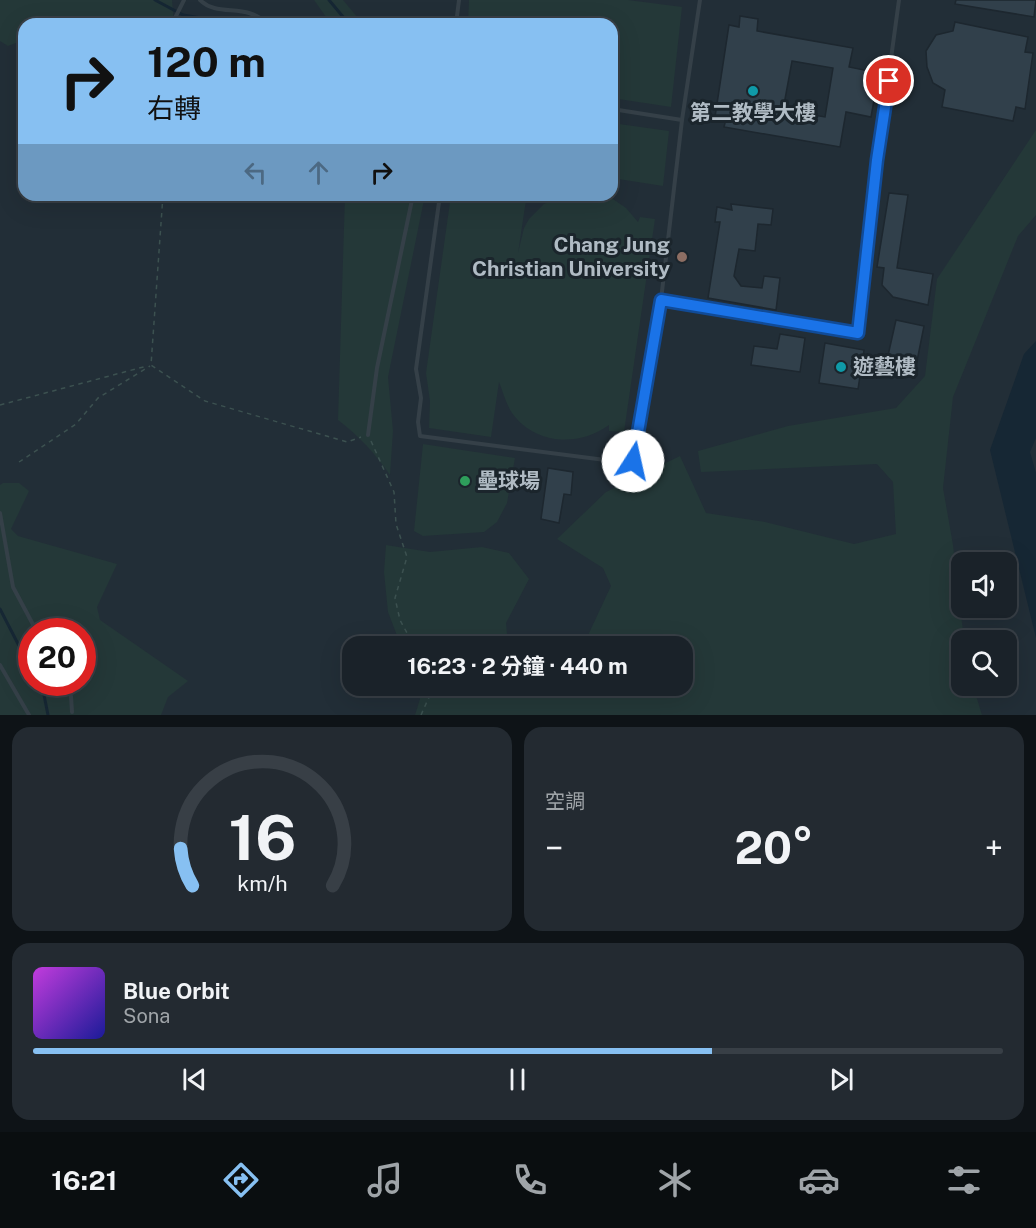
<!DOCTYPE html>
<html lang="zh-TW">
<head>
<meta charset="utf-8">
<style>
	:root { --surface:#1a2229; --page:#232a31; --text:#f1f3f6; --muted:#9fa4a8; --line:#383f46; --accent:#87c0f2 }
	body { margin:0; font-family:"Public Sans","Noto Sans TC",sans-serif; background:var(--page); color:var(--text); height:100vh; display:flex; flex-direction:column; font-size:22px; white-space:nowrap }
	* { box-sizing:border-box; margin:0 }
	p { font-size:20px; color:var(--muted) }
	.icon { flex:none; width:33px; height:33px; fill:none; stroke:currentColor; stroke-width:2; stroke-linecap:round; stroke-linejoin:round }
	.map { position:relative; height:715px; overflow:hidden }
	.side { display:flex; flex-direction:column; gap:12px; padding:12px; background:#0e1317; flex:1 }
	.side>* { flex:none }
	.banner { position:absolute; left:18px; top:18px; width:600px; height:183px; border-radius:18px; box-shadow:0 6px 24px #0002,0 0 0 2px var(--line); background:#87c0f2; color:#111; overflow:hidden }
	.tools { position:absolute; left:951px; top:552px; display:grid; gap:12px }
	.tools a { display:grid; place-items:center; width:66px; height:66px; border-radius:12px; background:var(--surface); box-shadow:0 6px 24px #0002,0 0 0 2px var(--line); font-size:30px }
	.speed { position:absolute; left:18px; top:618px; display:flex; gap:12px; font-size:30px; font-weight:700; text-align:center }
	.speed>* { display:grid; place-content:center; width:78px; height:78px; border-radius:50%; background:var(--surface); box-shadow:0 6px 24px #0002,0 0 0 2px var(--line); line-height:1 }
	.speed .limit { border:9px solid #d22; background:#fff; color:#111 }
	.pin { position:absolute; display:grid; place-items:center; width:51px; height:51px; color:#fff; margin:-26px; border:3px solid #fff; border-radius:50%; box-shadow:0 2px 6px #0007 }
	.me { position:absolute; width:66px; margin:-33px; rotate:10deg; stroke-linejoin:round; filter:drop-shadow(0 0 4px #0008) }
	.turn { display:flex; align-items:center; gap:21px; height:126px; padding:0 30px; font-size:27px }
	.turn .icon { width:78px; height:78px; stroke-width:2.5 }
	.turn b { display:block; font-size:42px; line-height:51px }
	.lanes { display:flex; align-items:center; height:57px; padding:0 30px; background:#0003; justify-content:center; gap:30px; direction:ltr }
	.lanes .off { opacity:.35 }
	.big { font-size:45px; font-weight:700; line-height:1.1 }
	.side .card { flex:1; display:flex; flex-direction:column; justify-content:center; gap:9px; min-width:0; padding:0 21px; border-radius:18px; background:var(--page) }
	.side .dial { align-items:center; gap:0 }
	.dial svg { height:156px; overflow:visible; fill:none; stroke:var(--line); stroke-width:7; stroke-linecap:round; text-anchor:middle }
	.dial text { fill:var(--text); stroke:none }
	.song { display:flex; align-items:center; gap:18px }
	.cover { width:72px; height:72px; border-radius:9px; background:linear-gradient(135deg,hsl(290 70% 55%),hsl(240 70% 35%)) }
	.played { height:6px; border-radius:3px; background:linear-gradient(90deg,var(--accent) 70%,var(--line) 70%) }
	.keys { display:flex; justify-content:space-around; direction:ltr }
	.heat { display:flex; justify-content:space-between; align-items:center; font-size:33px; direction:ltr }
	.side .tiles { flex:1; display:grid; gap:12px; grid-template-columns:1fr 1fr }
	.card:last-child { grid-column:span 2 }
	.trip { position:absolute; left:342px; top:636px; width:351px; height:60px; border-radius:18px; background:var(--surface); box-shadow:0 6px 24px #0002,0 0 0 2px var(--line); font-weight:700; line-height:60px; text-align:center }
	.tab-bar { display:flex; height:96px; justify-content:space-around; align-items:center; background:#0a0e10; color:var(--muted) }
	.tab-bar .icon { width:42px; height:42px }
	.tab-bar .active { color:var(--accent) }
	.tab-bar b { font-size:27px; color:var(--text) }
	.map>svg:first-child { display:block }
	.green { fill:#243838; fill-rule:evenodd }
	.water { fill:#162734 }
	.lines { fill:none; stroke-linecap:round; stroke-linejoin:round }
	.stream { stroke:#162734; stroke-width:3 }
	.building { fill:#31404b; stroke:#1d272f; stroke-width:1.5; fill-rule:evenodd }
	.path { stroke:#3c5150; stroke-width:1.5; stroke-dasharray:4.5 4.5; stroke-linecap:butt }
	.service { stroke:#354048; stroke-width:4 }
	.route-casing { stroke:#114b97; stroke-width:15 }
	.route { stroke:#1a73e8; stroke-width:10 }
	.culture-dot { fill:#0f9aa8; stroke:#1b252c; stroke-width:2 }
	.education-dot { fill:#8d6e63; stroke:#1b252c; stroke-width:2 }
	.leisure-dot { fill:#2e9e5b; stroke:#1b252c; stroke-width:2 }
	.labels { text-anchor:middle; stroke-width:6; stroke-linejoin:round; paint-order:stroke }
	.poi-label { font-size:21px; font-weight:bold; fill:#b0bbc4; stroke:#1b252c; text-anchor:start }
</style>
</head>
<body>
<div class="map">
<svg width="1036" height="715" viewBox="0 0 1036 715">
	<rect width="100%" height="100%" fill="#222e37"/>
	<g class="green">
		<path d="M0,0H172L174,24H87L69,16L50,24H24V40L8,46L0,41Z"/>
		<path d="M314,0H343L363,24H331Z"/>
		<path d="M469,0H628L682,7L671,107L612,98V24H468Z"/>
		<path d="M612,123L669,131L663,186L612,178Z"/>
		<path d="M1036,130V215L1018,236L953,397L943,488L953,545L964,640H962V686H973L982,715H415L420,699L415,686H682V646H583L611,586L603,568L557,539L606,492L680,456L706,513L765,522L854,544L896,534L893,482L877,464L701,472L698,451L788,426L896,408L925,376L937,279Z"/>
		<path d="M345,195H425L388,377L393,431L390,475C375,453 359,436 338,420Z"/>
		<path d="M451,195H495L526,200L518,253L524,228L529,219L544,204L564,195H607L626,208L638,222L640,217L655,219L624,432L609,431V425C579,447 535,445 512,413C506,404 503,392 499,382L491,437L429,428L430,401L426,373Z"/>
		<path d="M423,444L515,458L507,503L497,522L484,532L423,536L414,531Z"/>
		<path d="M3,483H19L29,491L11,529L18,536L117,564L97,607L100,620L188,681L168,697L161,715H0V485ZM32,632H82V682H32Z"/>
		<path d="M386,545L430,552L482,547L509,553L529,579L506,623L508,646H401L388,612L384,572Z"/>
	</g>
	<path class="water" d="M1036,341V438L1030,452L1036,473V638L990,450L1024,354Z"/>
	<g class="lines">
		<g class="stream">
			<path d="M155,0L183,15L237,24"/>
			<path d="M329,0L349,24"/>
			<path d="M0,609L32,671"/>
			<path d="M37,682L44,695L48,715"/>
		</g>
	</g>
	<g class="building">
		<path d="M956,0H1036L1034,17L955,4Z"/>
		<path d="M740,16L758,19L757,31L853,48L849,67L879,73L871,117L846,112L840,147L724,127L726,119L715,117L729,25L739,27ZM792,61L833,68L825,117L783,110Z"/>
		<path d="M955,22L1028,37L1025,52L1033,53L1025,109L1016,107L1013,121L942,107L945,90L933,83L927,67L926,51L936,35L953,31Z"/>
		<path d="M889,193L908,195L897,268L933,274L928,305L893,297L882,285L884,268L877,267Z"/>
		<path d="M731,204L773,209L771,225L758,224L755,251L739,249L734,276L741,286L762,288L764,276L780,278L776,310L708,298L720,222H715L717,207L732,210Z"/>
		<path d="M896,320L924,326L916,366L887,360Z"/>
		<path d="M780,334L805,338L800,372L751,365L754,346L777,349Z"/>
		<path d="M825,343L864,350L858,389L819,383Z"/>
		<path d="M548,468L573,472L571,495L564,494L559,523L541,519Z"/>
	</g>
	<g class="lines">
		<g class="path">
			<path d="M163,195L151,365L205,401L347,442L361,437"/>
			<path d="M0,405L147,366"/>
			<path d="M371,441L394,492L396,524L407,557L395,598L400,620L414,646"/>
			<path d="M19,462L76,424L98,398L150,366"/>
			<path d="M421,715L434,686"/>
		</g>
		<g class="service">
			<path d="M200,0C218,18 247,2 267,24"/>
			<path d="M174,20L184,0"/>
			<path d="M456,24L459,0"/>
			<path d="M612,109L682,120"/>
			<path d="M440,195L416,369L421,398L418,422L420,436L613,461H633L661,300L682,120L700,0"/>
			<path d="M661,300L858,333L877,161L899,0"/>
			<path d="M368,435L377,368L413,195"/>
			<path d="M0,513L13,587L37,632"/>
			<path d="M0,665L29,715"/>
			<path d="M63,682L71,696L72,712"/>
		</g>
	</g>
	<g class="lines">
		<defs>
			<path id="route" d="M633,461L661,300L858,333L877,160L889,81"/>
		</defs>
		<use href="#route" class="route-casing"/>
		<use href="#route" class="route"/>
	</g>
	<g class="culture-dot">
		<circle cx="753" cy="91" r="6"/>
		<circle cx="841" cy="367" r="6"/>
	</g>
	<circle class="education-dot" cx="682" cy="257" r="6"/>
	<circle class="leisure-dot" cx="465" cy="481" r="6"/>
	<g class="labels">
		<g class="poi-label">
			<text x="753" y="120" text-anchor="middle">第二教學大樓</text>
			<text x="670" y="252" text-anchor="end">Chang Jung<tspan x="670" dy="24">Christian University</tspan></text>
			<text x="853" y="374">遊藝樓</text>
			<text x="477" y="488">壘球場</text>
		</g>
	</g>
</svg>
<div class="tools">
<a><svg class="icon" aria-label="sound" viewBox="0 0 24 24"><path d="M4 9h4l5-4v14l-5-4H4zM17 9q2 3 0 6"/></svg></a>
<a><svg class="icon" aria-label="search" viewBox="0 0 24 24"><circle cx="10" cy="10" r="6"/><path d="M15 15l6 6"/></svg></a>
</div>
<div class="speed"><div class="limit">20</div></div>
<div class="pin" style="left:889px;top:81px;background:#d93025"><svg class="icon" aria-label="arrive" viewBox="0 0 24 24"><path d="M6 21V4h12l-3 4 3 4H6"/></svg></div>
<svg class="me" style="left:633px;top:461px" viewBox="-20 -20 40 40"><circle r="19" fill="#fff"/><path d="M0-13L10 11 0 6-10 11z" fill="#1a73e8"/></svg>
<div class="trip">16:23 · 2 分鐘 · 440 m</div>
<div class="banner">
<div class="turn"><svg class="icon" aria-label="right" viewBox="0 0 24 24"><path d="M7 20v-9h11M14 6l5 5-5 5"/></svg><div><b>120 m</b>右轉</div></div>
<div class="lanes"><svg class="icon off" aria-label="left" viewBox="0 0 24 24"><path d="M17 20v-9H6M10 6l-5 5 5 5"/></svg><svg class="icon off" aria-label="ahead" viewBox="0 0 24 24"><path d="M12 20V5M6 11l6-6 6 6"/></svg><svg class="icon" aria-label="right" viewBox="0 0 24 24"><path d="M7 20v-9h11M14 6l5 5-5 5"/></svg></div>
</div>
</div>
<section class="side">
<div class="tiles">
<div class="card dial"><svg viewBox="0 0 100 80">
<path d="M14 69A42 42 0 1 1 86 69"/>
<path d="M14 69A42 42 0 0 1 8 50" stroke="#87c0f2"/>
<text x="50" y="56" font-size="32" font-weight="700">16</text>
<text x="50" y="72" font-size="11">km/h</text>
</svg></div>
<div class="card"><p>空調</p>
<div class="heat"><a>−</a><b class="big">20°</b><a>+</a></div>
</div>
<div class="card">
<div class="song"><i class="cover"></i><div><b>Blue Orbit</b><p>Sona</p></div></div>
<div class="played"></div>
<div class="keys"><svg class="icon" aria-label="previous" viewBox="0 0 24 24"><path d="M18 5L8 12l10 7zM5 5v14"/></svg><svg class="icon" aria-label="pause" viewBox="0 0 24 24"><path d="M8 5v14M16 5v14"/></svg><svg class="icon" aria-label="next" viewBox="0 0 24 24"><path d="M6 5l10 7-10 7zM19 5v14"/></svg></div>
</div>
</div>
</section>
<nav class="tab-bar">
<b>16:21</b>
<svg class="icon active" aria-label="directions" viewBox="0 0 24 24"><path d="M12 3l9 9-9 9-9-9zM9 14v-3h6M13 9l2 2-2 2"/></svg>
<svg class="icon" aria-label="music" viewBox="0 0 24 24"><path d="M9 18V5l10-2v13"/><circle cx="6" cy="18" r="3"/><circle cx="16" cy="16" r="3"/></svg>
<svg class="icon" aria-label="phone" viewBox="0 0 24 24"><path d="M5 4h4l2 5-3 2q2 4 5 5l2-3 5 2v4C11 20 4 13 5 4z"/></svg>
<svg class="icon" aria-label="climate" viewBox="0 0 24 24"><path d="M12 3v18M4 7l16 10M4 17L20 7"/></svg>
<svg class="icon" aria-label="car" viewBox="0 0 24 24"><path d="M5 17H2v-5l4-1 3-4h7l3 4 3 1v5h-3M9 17h6M6 11h13"/><circle cx="7" cy="17" r="2"/><circle cx="17" cy="17" r="2"/></svg>
<svg class="icon" aria-label="filters" viewBox="0 0 24 24"><path d="M4 7h16M4 17h16"/><circle cx="9" cy="7" r="2"/><circle cx="15" cy="17" r="2"/></svg>
</nav>
</body>
</html>
